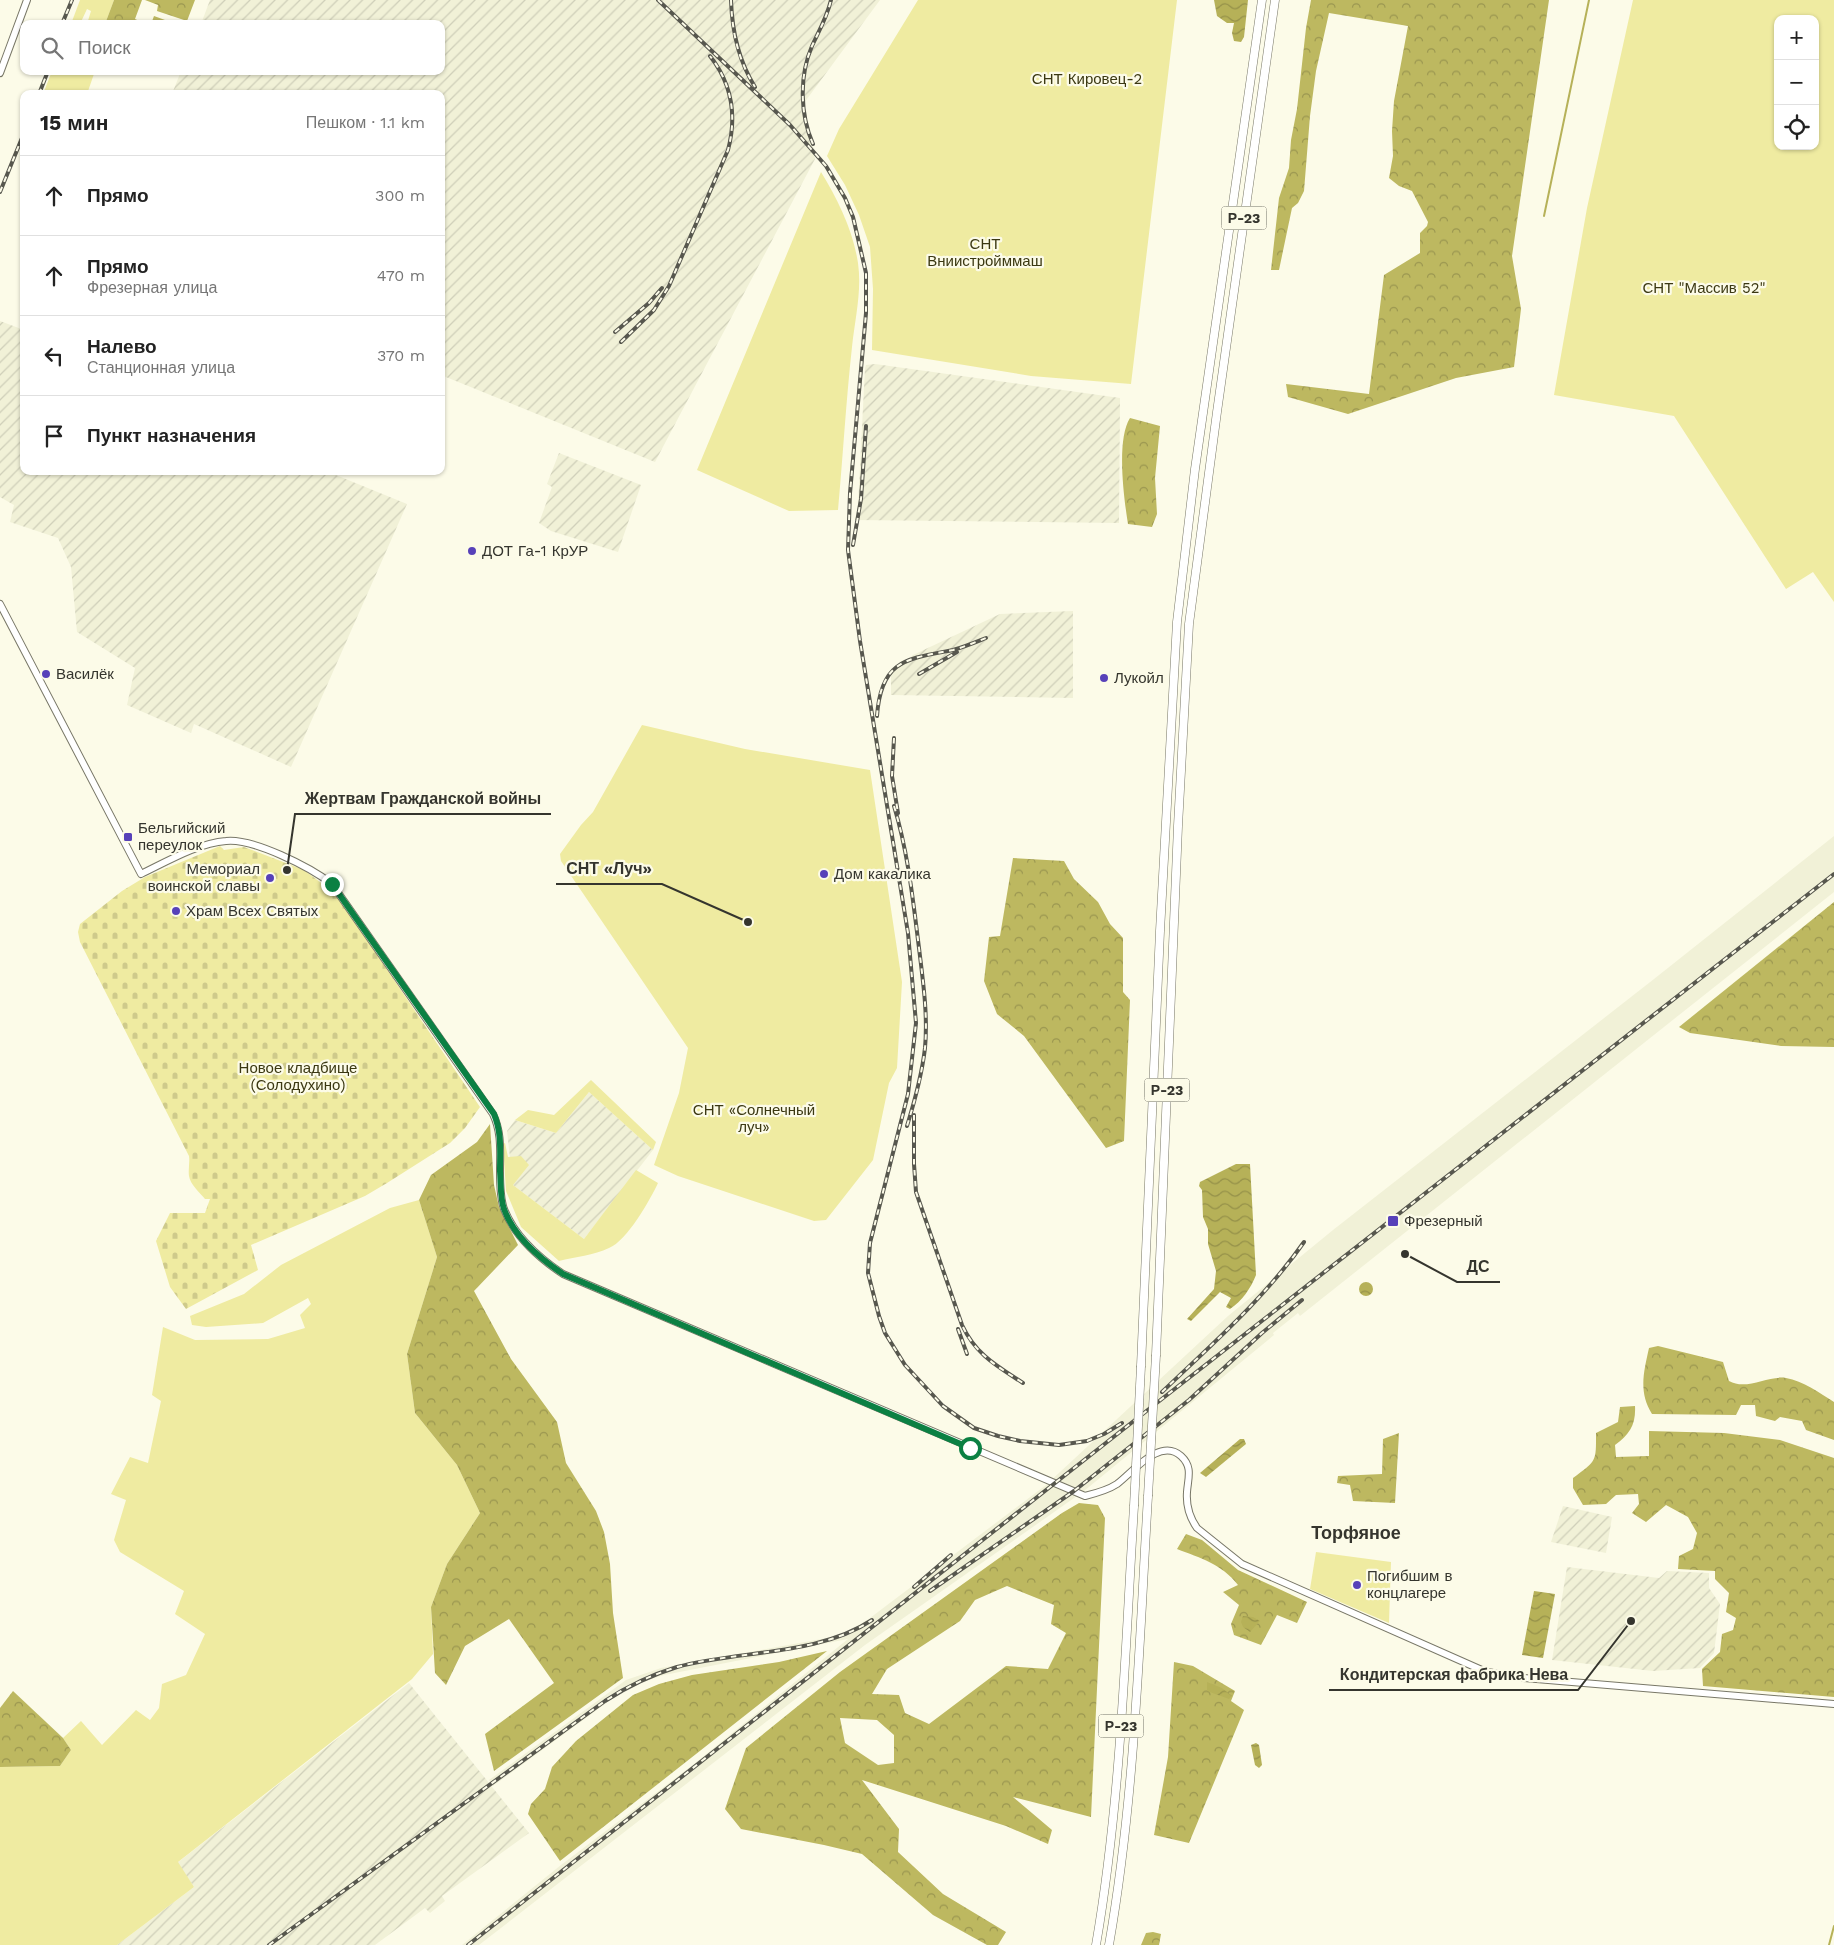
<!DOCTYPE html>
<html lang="ru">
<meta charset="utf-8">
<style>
:root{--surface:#fff;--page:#f2f2f2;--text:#222;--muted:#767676;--line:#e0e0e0}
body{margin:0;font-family:"Work Sans",sans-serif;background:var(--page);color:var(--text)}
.controls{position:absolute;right:15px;top:15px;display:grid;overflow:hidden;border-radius:10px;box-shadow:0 1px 4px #0004}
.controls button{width:45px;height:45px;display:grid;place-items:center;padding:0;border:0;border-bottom:1px solid var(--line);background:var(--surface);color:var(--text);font:25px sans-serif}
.stop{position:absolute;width:15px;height:15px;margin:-11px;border:4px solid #0b8043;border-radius:50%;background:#fff}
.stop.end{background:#0b8043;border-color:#fff;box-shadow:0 1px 5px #0008}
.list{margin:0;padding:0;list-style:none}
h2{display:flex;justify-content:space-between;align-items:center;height:65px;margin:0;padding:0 20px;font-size:21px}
h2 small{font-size:16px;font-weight:400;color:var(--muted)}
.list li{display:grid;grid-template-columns:32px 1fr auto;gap:15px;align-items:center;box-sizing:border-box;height:80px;padding:0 20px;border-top:1px solid var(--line)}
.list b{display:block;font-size:19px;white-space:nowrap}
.list p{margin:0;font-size:16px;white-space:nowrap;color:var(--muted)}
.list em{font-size:16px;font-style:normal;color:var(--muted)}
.icon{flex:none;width:28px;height:28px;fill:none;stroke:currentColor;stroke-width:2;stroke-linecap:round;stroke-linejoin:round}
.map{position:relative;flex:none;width:1834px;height:1945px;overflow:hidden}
.search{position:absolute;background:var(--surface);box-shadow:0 1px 4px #0004;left:20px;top:20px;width:425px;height:55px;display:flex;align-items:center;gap:12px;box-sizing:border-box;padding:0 18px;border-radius:10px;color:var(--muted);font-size:19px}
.panel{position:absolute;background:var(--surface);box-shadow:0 1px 4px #0004;left:20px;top:90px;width:425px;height:385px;border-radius:10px}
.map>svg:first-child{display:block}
.built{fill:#f1f1d7}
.industrial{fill:url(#industrial-furrows)}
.green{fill:#efeba1;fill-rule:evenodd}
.forest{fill:url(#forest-crowns);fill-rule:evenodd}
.cemetery{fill:url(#cemetery-stones)}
.water{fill:url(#water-waves)}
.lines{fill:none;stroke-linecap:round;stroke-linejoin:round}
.stream{stroke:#b6b158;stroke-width:2}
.secondary-casing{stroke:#787767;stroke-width:8}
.highway-casing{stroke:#787767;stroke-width:9}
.secondary{stroke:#fff;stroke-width:6}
.highway{stroke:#fff;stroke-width:8}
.rail-casing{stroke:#57574e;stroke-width:4}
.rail{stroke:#fcfbe8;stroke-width:2;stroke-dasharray:5.5;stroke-linecap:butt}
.highway-bridge-casing{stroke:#787767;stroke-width:9;stroke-linecap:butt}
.highway-bridge{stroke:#fff;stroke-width:8}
.route{stroke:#0b8043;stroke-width:6}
.poi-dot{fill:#5741b9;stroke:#fcfbe8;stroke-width:2}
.labels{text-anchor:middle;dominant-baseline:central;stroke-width:4.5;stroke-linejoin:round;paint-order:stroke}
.shield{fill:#fcfbe8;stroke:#717066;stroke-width:1}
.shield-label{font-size:14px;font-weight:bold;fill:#35352e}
.park-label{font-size:15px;fill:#3b3812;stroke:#fcfbe8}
.poi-label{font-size:15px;fill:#35352e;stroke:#fcfbe8;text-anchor:start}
.quarter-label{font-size:18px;font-weight:bold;fill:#35352e;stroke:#fcfbe8}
.leader{fill:none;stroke:#35352e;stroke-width:2}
.callout-dot{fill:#35352e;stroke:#fcfbe8;stroke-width:2}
.callout-label{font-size:16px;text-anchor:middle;font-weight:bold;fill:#35352e;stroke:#fcfbe8;stroke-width:4.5;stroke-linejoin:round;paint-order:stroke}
</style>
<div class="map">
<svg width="1834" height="1945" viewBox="0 0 1834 1945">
<defs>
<pattern id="industrial-furrows" width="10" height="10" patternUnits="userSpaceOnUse" patternTransform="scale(1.25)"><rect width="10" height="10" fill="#f1f1d7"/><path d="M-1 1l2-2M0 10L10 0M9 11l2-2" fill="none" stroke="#cfcfb9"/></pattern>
<pattern id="forest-crowns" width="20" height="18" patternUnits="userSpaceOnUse" patternTransform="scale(1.25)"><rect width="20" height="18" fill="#bdb860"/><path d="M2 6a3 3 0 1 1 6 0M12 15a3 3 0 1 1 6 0" fill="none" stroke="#9a9650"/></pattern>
<pattern id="cemetery-stones" width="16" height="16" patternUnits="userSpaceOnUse" patternTransform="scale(1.25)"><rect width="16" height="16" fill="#efeba1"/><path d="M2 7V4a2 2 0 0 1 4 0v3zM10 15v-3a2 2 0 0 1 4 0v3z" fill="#ceca8b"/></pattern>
<pattern id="water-waves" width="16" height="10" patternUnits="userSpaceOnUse" patternTransform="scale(1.25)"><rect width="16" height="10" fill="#b6b158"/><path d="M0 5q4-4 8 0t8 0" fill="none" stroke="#959149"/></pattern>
</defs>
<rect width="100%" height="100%" fill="#fcfbe8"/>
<polygon class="built" points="1834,836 1834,892 1300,1316 1298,1313 1273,1333 1274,1335 1084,1491 865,1645 479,1945 462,1945 561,1865 694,1764 848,1639 664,1675 631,1685 493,1786 489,1780 626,1680 661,1668 827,1638 849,1632 870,1618 1046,1485 1228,1316 1333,1230 1654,979"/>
<g class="industrial">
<polygon points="210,0 880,0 804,103 815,159 655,462 441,375 441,94 172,94 181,71 441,71 441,24 201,24"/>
<polygon points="0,321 24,330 24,471 326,471 407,504 291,767 194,724 191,733 127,705 135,668 77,632 71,567 58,538 10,522 14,505 0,497"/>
<polygon points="875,364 1120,398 1119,523 855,520 858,506 865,368 866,365"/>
<polygon points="559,453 641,485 618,552 551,531 539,523 552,487 547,484"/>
<polygon points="1073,611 1073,698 891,695 891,673 913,655 1000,614"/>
<polygon points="589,1092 653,1150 584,1239 513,1185 507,1131 515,1120 556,1133"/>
<polygon points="1563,1506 1612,1517 1606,1553 1551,1542"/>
<polygon points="1567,1567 1659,1578 1667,1571 1709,1573 1709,1588 1720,1604 1714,1653 1700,1668 1653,1671 1552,1660"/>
<polygon points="409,1683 529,1833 442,1896 445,1901 430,1913 425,1908 375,1945 117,1945 194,1887 177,1863"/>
</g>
<g class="green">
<polygon points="80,0 114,0 105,24 87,24 91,11 87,9 80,24 71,24"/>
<polygon points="918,0 1177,0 1131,384 1031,376 872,350 873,289 870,247 859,215 845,185 827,156 839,129"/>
<path d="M 1633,0 L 1834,0 L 1834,602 L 1813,572 L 1786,589 L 1674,416 L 1554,395 L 1587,208 ZM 1778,19 L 1815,19 L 1815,146 L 1778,146 Z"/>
<polygon points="52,71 95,71 87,94 43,94"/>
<path d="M 821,172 C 838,200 853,230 858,263 C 862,291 855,319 852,347 C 846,401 843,456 838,510 L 789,511 L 697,470 Z"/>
<polygon points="642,725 745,749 870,770 902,982 897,1068 889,1083 873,1160 826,1220 814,1221 678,1176 654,1165 679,1093 688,1048 561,861 560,854 581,825 593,812"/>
<polygon points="591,1080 656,1142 653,1150 589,1092 556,1133 515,1120 528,1110 554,1115"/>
<path d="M 505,1143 L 508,1157 L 521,1156 L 529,1165 L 513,1185 L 584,1239 L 636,1170 L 658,1183 C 650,1200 627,1241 609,1248 C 594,1255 575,1257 559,1261 L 521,1227 L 506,1191 L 503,1144 Z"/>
<polygon points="419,1200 437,1257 407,1354 415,1413 457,1465 480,1513 447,1564 431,1607 433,1654 412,1679 178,1862 194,1887 117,1945 0,1945 0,1767 60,1766 71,1750 63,1738 81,1721 102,1745 136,1710 150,1720 159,1708 162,1684 186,1675 205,1634 175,1614 184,1591 120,1552 114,1540 126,1500 111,1494 130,1457 148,1463 161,1401 152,1395 163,1327 195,1340 268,1339 305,1328 300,1315 311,1304 308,1298 263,1323 206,1327 192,1325 190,1316 244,1294 281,1265 390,1208"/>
<polygon points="1316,1552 1391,1562 1389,1623 1310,1589"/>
</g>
<g class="forest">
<polygon points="114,0 142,0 135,19 146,24 105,24"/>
<polygon points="145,0 195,0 187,21 157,11 158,5"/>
<polygon points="1311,0 1549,0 1512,256 1521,309 1514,367 1456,378 1348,414 1288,397 1286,384 1369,394 1384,275 1420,253 1420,233 1427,226 1428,222 1412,191 1399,186 1389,178 1393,156 1392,131 1394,101 1408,26 1329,13 1316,71 1310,116 1304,191 1298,203 1292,208 1279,270 1271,270 1279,198 1289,168 1291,140 1297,109 1306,28"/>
<polygon points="154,16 176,24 151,24"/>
<path d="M 1130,418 L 1160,426 L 1155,478 L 1157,514 L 1152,527 L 1128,524 C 1124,499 1116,440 1130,418 Z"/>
<polygon points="1013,858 1064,861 1074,879 1098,902 1110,924 1123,938 1123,992 1130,1000 1124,1141 1106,1148 1024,1036 997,1014 984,981 989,937 1000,936"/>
<polygon points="1834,902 1834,1047 1781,1046 1690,1033 1679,1027"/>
<polygon points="490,1124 494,1185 499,1207 518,1245 474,1291 511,1359 557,1422 566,1463 596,1511 604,1532 610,1564 613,1613 623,1678 494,1771 485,1734 554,1683 509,1619 465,1646 446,1685 435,1673 431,1607 447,1564 480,1513 457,1465 415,1413 407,1354 437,1257 419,1200 431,1175 477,1142"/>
<path d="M 1658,1346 L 1723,1362 L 1729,1381 C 1747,1391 1767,1375 1786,1378 C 1803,1381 1820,1393 1834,1402 L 1834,1440 L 1806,1430 L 1802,1421 L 1780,1417 L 1775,1421 L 1756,1416 L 1755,1405 L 1741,1405 L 1736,1415 L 1652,1414 C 1638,1392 1644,1371 1649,1348 Z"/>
<path d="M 1635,1406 C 1636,1424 1630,1434 1615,1445 L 1616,1457 L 1649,1456 L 1649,1431 L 1724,1433 L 1780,1440 L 1834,1458 L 1834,1697 L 1703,1686 L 1702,1669 L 1720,1652 L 1722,1634 L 1733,1630 L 1736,1618 L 1726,1612 L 1729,1593 L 1715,1579 L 1715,1571 L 1678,1569 L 1679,1556 L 1693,1549 L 1697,1533 L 1688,1517 L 1666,1505 L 1646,1522 L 1632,1513 L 1639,1504 L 1638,1494 L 1616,1495 L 1606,1504 L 1583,1505 L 1573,1488 L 1573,1478 C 1597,1460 1596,1462 1596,1433 L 1618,1422 L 1620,1407 Z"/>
<polygon points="1399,1433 1395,1503 1353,1501 1350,1485 1337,1483 1338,1476 1382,1474 1383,1439"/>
<path d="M 1079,1503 L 1098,1505 L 1105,1518 L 1091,1817 L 1013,1797 L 1052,1830 L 1048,1844 L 1006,1826 L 862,1780 L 899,1829 L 898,1852 L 943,1894 L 1006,1932 L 998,1945 L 987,1945 L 933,1915 L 862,1854 L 824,1845 L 741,1829 L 725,1809 L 746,1748 L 840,1672 L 1062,1513 ZM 1007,1586 L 1054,1605 L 1051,1624 L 1066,1633 L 1048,1669 L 1006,1666 L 929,1724 L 905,1713 L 899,1695 L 872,1694 L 887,1669 L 960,1621 L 975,1600 ZM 840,1718 L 877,1720 L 894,1735 L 894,1763 L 878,1765 L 845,1743 Z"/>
<path d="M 1186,1534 L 1202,1540 L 1238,1570 L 1307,1602 L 1297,1623 L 1277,1615 L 1261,1645 L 1234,1635 L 1231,1624 L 1239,1605 L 1223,1592 L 1238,1585 C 1222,1564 1200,1558 1177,1549 Z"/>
<polygon points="827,1651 560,1861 528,1814 531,1804 545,1789 552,1767 576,1741 633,1695 659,1684 692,1675 779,1662"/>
<polygon points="1174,1662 1193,1666 1235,1691 1231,1701 1244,1710 1189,1843 1154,1835 1168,1757"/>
<polygon points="13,1691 63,1738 71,1750 60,1766 0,1767 0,1708"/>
<polygon points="1153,1932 1161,1934 1159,1945 1141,1945 1146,1933"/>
</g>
<path class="cemetery" d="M 220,846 L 224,850 L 244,847 L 304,870 L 336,894 L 480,1107 L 465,1128 L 450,1143 L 387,1183 L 365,1196 L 251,1245 L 258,1270 L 186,1309 L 170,1287 L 156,1241 L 170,1213 L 205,1213 L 210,1199 L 205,1199 C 200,1193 190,1184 189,1176 C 188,1169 190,1163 189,1156 L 80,942 L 78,932 L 80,924 L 122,891 L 145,877 Z"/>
<g class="water">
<polygon points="1214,0 1248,0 1244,37 1241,42 1234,41 1232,33 1234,23 1227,23 1217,16"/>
<path d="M 1236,1164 L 1250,1164 L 1256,1275 C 1251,1288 1242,1301 1230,1309 L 1226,1307 L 1231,1298 L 1220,1292 L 1191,1321 L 1187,1319 L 1214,1289 L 1216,1271 L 1208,1244 L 1208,1229 L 1203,1217 L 1202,1190 L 1199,1186 L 1200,1182 Z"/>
<circle cx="1366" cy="1289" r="7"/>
<polygon points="1240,1439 1244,1439 1246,1444 1206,1477 1200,1473"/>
<polygon points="1534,1591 1555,1594 1543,1658 1522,1655"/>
<polygon points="1243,1616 1253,1617 1260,1621 1250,1632 1243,1627 1241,1622"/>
<polygon points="1207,1682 1222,1688 1232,1696 1229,1699 1207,1691"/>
<polygon points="1256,1743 1259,1745 1262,1765 1259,1768 1255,1765 1251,1745"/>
</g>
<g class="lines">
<g class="stream">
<polyline points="1544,216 1589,0"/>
<polyline points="1829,1945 1834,1926"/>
</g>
<defs>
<g id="secondary">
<polyline points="0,73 27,0"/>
<path d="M 0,604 L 141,874 C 166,862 198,843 226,841 C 253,838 310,867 332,884 L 493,1114 C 502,1133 500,1151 500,1171 C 500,1183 500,1198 504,1209 C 515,1237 539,1258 563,1274 L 1085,1496 C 1097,1493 1108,1490 1117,1484 C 1133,1472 1160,1437 1181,1456 C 1193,1467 1188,1478 1187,1492 C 1186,1505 1190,1518 1197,1528 L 1242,1564 L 1484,1671 L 1511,1677 L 1834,1704"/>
</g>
<g id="highway">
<polyline points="1156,1355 1178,826 1189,624 1217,412 1275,0"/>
<polyline points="1141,1366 1160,931 1177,622 1195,469 1262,0"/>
<path d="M 1096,1945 C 1121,1800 1125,1653 1134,1506"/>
<path d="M 1109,1945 C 1135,1797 1139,1646 1148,1496"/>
</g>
</defs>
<use href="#secondary" class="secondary-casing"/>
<use href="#highway" class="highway-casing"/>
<use href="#secondary" class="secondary"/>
<use href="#highway" class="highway"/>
<defs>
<g id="rail">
<polyline points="658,0 790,125 826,166 845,198 853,217 866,273 866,313 850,493 848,550 860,641 908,933 916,1023 908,1094 870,1243 868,1273 879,1316 885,1333 905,1365 943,1406 974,1428 998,1436 1020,1441 1059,1445 1087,1441 1104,1434 1122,1423"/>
<path d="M 731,0 C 732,32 738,60 755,87"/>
<polyline points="62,24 72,0"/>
<polyline points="39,94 48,71"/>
<path d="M 813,144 C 800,115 799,76 812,46 C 819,31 827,17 831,0"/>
<polyline points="0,192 24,133"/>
<polyline points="615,332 649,303 662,288"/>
<path d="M 621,342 L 654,310 L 669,286 L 728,150 C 737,116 732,84 710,56"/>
<polyline points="853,545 861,499 866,426"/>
<polyline points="919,674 957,652"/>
<path d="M 877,716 C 881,660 906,659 953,650 C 964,647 976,642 986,638"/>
<polyline points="894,738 892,776 898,813"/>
<path d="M 894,806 C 908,852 913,900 919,948 C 923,981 928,1015 925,1048 C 922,1074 915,1100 907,1126"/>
<path d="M 914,1115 L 914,1164 L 916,1192 L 962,1325 C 976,1355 997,1366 1023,1383"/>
<polyline points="958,1329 967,1354"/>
<path d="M 1162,1392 C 1211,1345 1265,1298 1304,1242"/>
<polyline points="914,1587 951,1555"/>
<polyline points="930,1591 1074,1491 1189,1400 1262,1333 1302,1300"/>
<path d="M 269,1945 L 605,1701 C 628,1686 651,1675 677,1667 C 739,1650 818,1656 872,1620"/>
<polyline points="468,1945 1149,1409 1834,874"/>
</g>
</defs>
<use href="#rail" class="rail-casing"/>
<use href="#rail" class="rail"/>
<defs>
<g id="highway-bridge">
<polyline points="1148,1496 1156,1355"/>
<polyline points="1134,1506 1141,1366"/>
</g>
</defs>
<use href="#highway-bridge" class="highway-bridge-casing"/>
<use href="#highway-bridge" class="highway-bridge"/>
</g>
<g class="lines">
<path class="route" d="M 332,884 L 494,1114 C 502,1133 500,1151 500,1171 C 501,1184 500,1198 504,1209 C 514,1237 539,1258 563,1274 L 970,1448"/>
</g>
<g class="poi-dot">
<circle cx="472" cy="551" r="5"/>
<circle cx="46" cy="674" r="5"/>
<circle cx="1104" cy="678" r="5"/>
<rect x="123" y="832" width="10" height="10" rx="2.5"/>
<circle cx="824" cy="874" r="5"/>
<circle cx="270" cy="878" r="5"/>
<circle cx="176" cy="911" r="5"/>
<rect x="1387" y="1215" width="12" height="12" rx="2.5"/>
<circle cx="1357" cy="1585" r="5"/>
</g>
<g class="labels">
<g class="shield">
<rect x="1221.5" y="206.5" width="45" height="23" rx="4"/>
<rect x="1144.5" y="1078.5" width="45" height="23" rx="4"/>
<rect x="1098.5" y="1714.5" width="45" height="23" rx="4"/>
</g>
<g class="shield-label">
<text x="1244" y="218">Р-23</text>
<text x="1167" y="1090">Р-23</text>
<text x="1121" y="1726">Р-23</text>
</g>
<g class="park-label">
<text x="1087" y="79">СНТ Кировец-2</text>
<text x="985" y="244">СНТ<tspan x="985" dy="17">Вниистройммаш</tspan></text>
<text x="1704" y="288">СНТ "Массив 52"</text>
<text x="298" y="1068">Новое кладбище<tspan x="298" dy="17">(Солодухино)</tspan></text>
<text x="754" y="1110">СНТ «Солнечный<tspan x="754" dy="17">луч»</tspan></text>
</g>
<g class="poi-label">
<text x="482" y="551">ДОТ Га-1 КрУР</text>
<text x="56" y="674">Василёк</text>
<text x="1114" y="678">Лукойл</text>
<text x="138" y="828">Бельгийский<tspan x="138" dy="17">переулок</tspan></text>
<text x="260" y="869" text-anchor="end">Мемориал<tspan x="260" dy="17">воинской славы</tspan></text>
<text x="834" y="874">Дом какалика</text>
<text x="186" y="911">Храм Всех Святых</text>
<text x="1404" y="1221">Фрезерный</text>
<text x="1367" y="1576">Погибшим в<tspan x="1367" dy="17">концлагере</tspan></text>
</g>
<g class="quarter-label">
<text x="1356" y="1532">Торфяное</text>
</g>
</g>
<path class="leader" d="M287 870L295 814H551M748 922L662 884H556M1405 1254L1457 1282H1500M1631 1621L1578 1690H1329"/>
<g class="callout-dot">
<circle cx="287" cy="870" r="5"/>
<circle cx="748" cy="922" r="5"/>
<circle cx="1405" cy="1254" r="5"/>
<circle cx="1631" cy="1621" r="5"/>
</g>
<g class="callout-label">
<text x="423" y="804">Жертвам Гражданской войны</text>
<text x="609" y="874">СНТ «Луч»</text>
<text x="1478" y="1272">ДС</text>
<text x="1454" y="1680">Кондитерская фабрика Нева</text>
</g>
</svg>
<div class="controls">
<button>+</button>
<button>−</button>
<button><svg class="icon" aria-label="locate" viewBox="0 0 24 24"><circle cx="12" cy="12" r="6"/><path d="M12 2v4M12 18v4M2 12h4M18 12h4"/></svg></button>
</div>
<div class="stop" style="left:970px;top:1448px"></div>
<div class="stop end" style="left:332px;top:884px"></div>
<div class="search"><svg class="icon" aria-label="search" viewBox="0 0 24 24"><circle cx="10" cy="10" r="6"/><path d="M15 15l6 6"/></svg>Поиск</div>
<section class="panel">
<h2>15 мин<small>Пешком · 1.1 km</small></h2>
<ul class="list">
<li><svg class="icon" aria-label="ahead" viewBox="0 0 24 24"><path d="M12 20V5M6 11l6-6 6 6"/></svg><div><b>Прямо</b></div><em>300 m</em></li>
<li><svg class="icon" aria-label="ahead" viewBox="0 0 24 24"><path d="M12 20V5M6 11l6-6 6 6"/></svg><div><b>Прямо</b><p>Фрезерная улица</p></div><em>470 m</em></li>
<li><svg class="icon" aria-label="left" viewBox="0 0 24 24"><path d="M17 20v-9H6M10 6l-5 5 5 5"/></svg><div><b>Налево</b><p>Станционная улица</p></div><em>370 m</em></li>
<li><svg class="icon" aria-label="arrive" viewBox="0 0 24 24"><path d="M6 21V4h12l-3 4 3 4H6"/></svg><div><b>Пункт назначения</b></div></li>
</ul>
</section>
</div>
